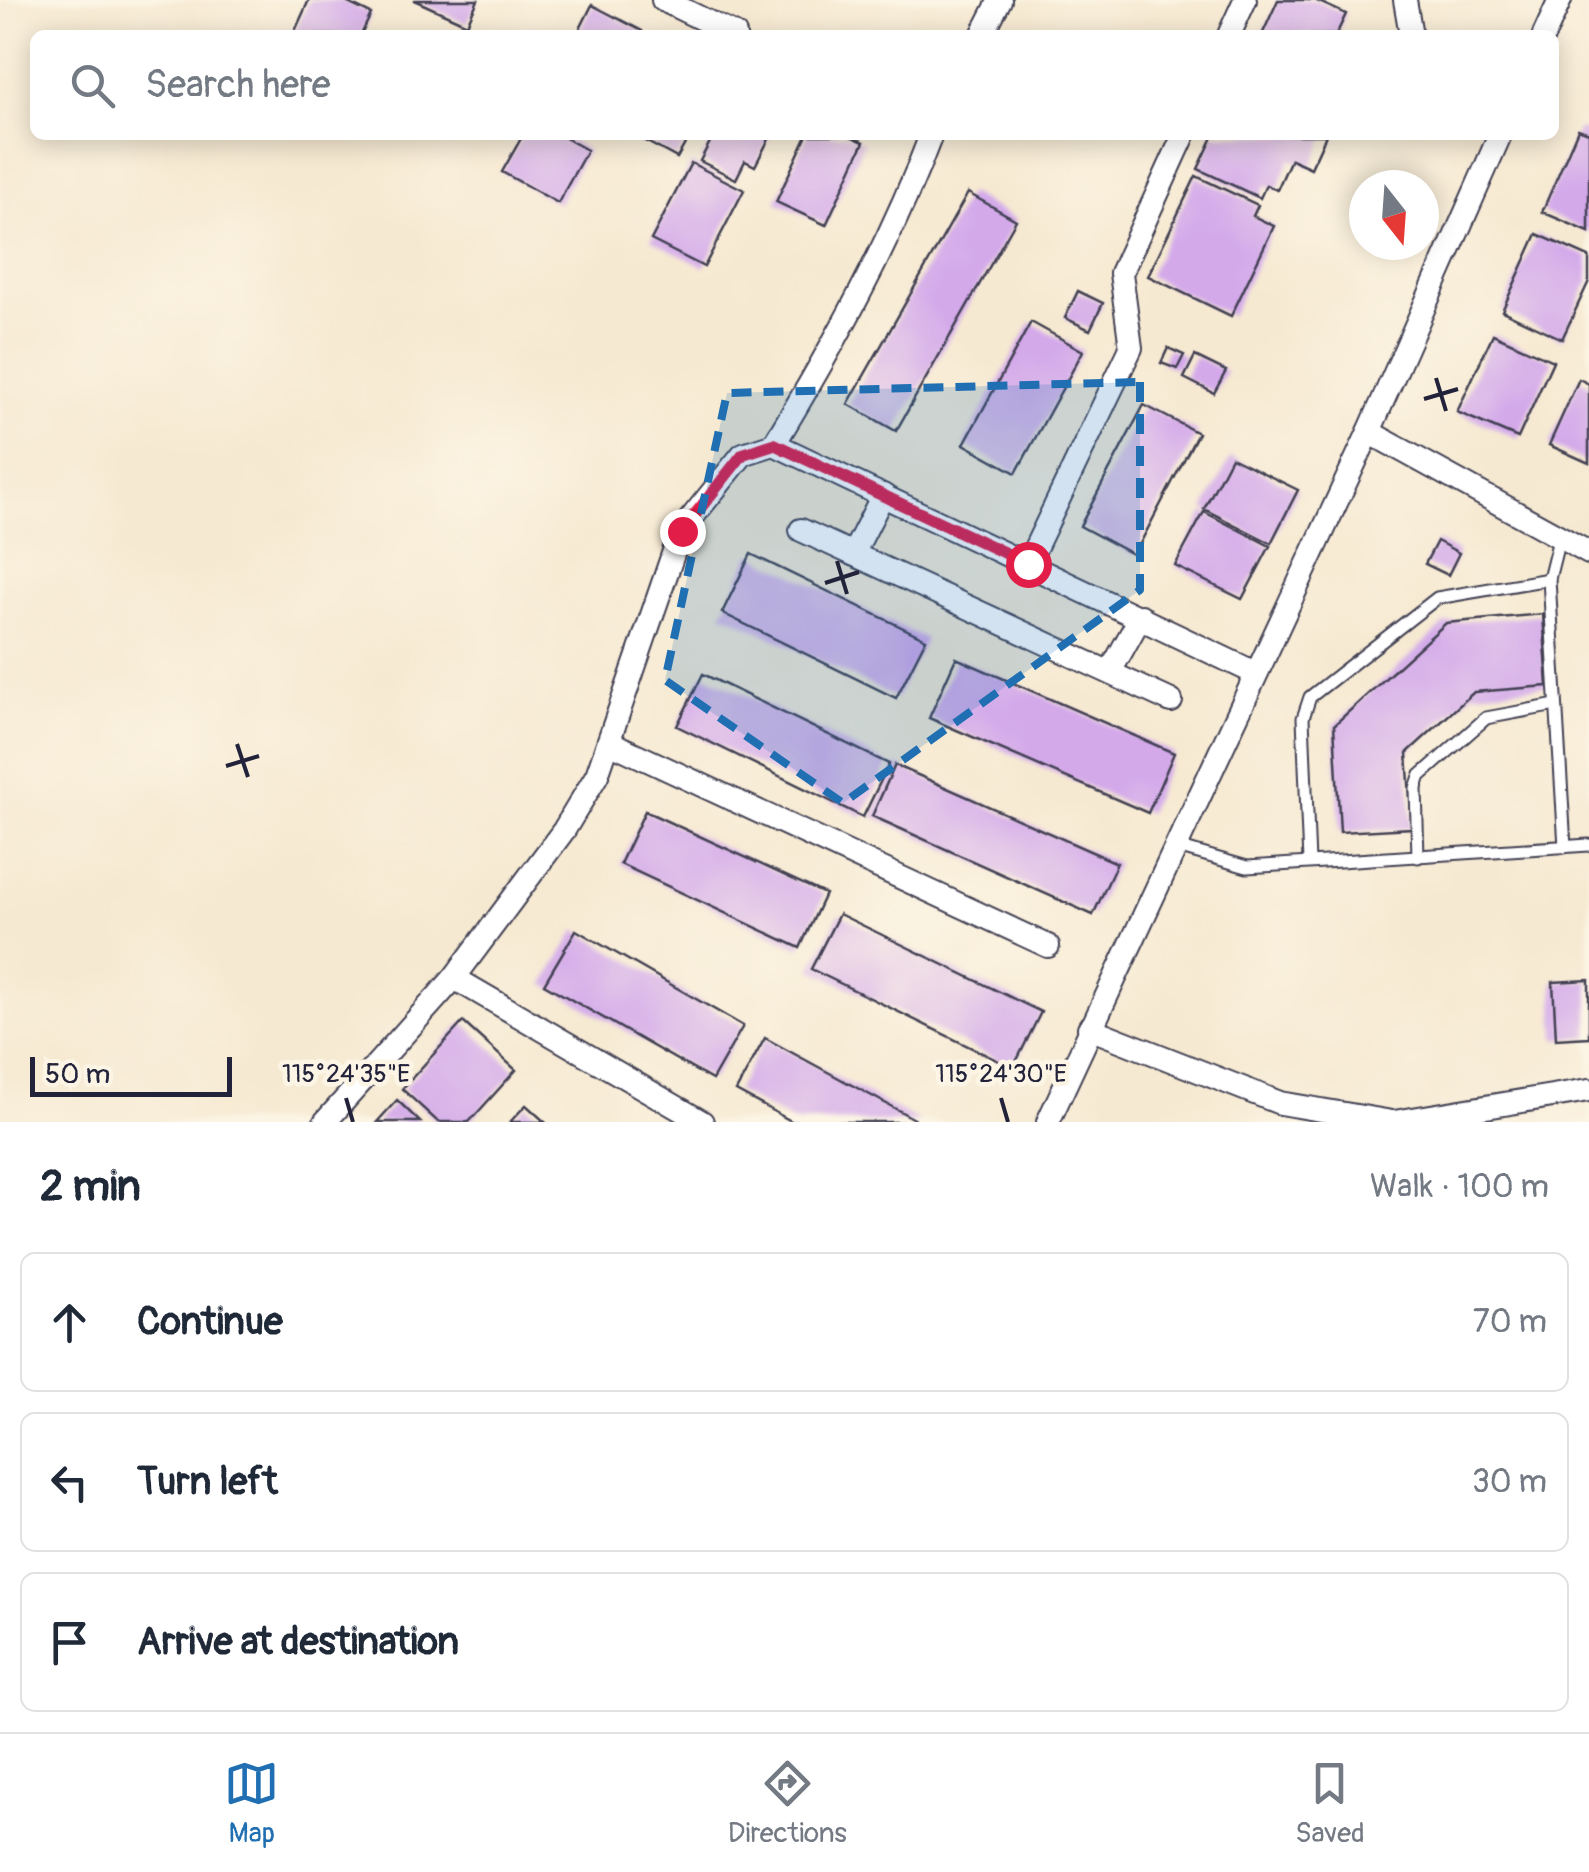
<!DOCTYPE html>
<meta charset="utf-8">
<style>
:root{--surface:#fff;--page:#f6f6f7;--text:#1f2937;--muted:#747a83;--line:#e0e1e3;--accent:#1f6fb2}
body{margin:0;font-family:Pangolin,sans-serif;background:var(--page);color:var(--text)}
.compass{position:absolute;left:1349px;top:170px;width:90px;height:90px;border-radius:50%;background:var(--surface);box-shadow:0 5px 25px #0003;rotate:163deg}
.scale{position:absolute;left:30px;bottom:25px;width:202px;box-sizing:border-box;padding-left:10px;border:5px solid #22223b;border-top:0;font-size:28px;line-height:35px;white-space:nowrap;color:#22223b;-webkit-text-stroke:8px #fcf5e5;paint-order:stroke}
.stop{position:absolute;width:30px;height:30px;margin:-22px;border:8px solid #e11d48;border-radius:50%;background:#fff}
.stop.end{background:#e11d48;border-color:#fff;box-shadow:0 2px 10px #0008}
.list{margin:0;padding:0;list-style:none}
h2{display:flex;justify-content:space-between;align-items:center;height:130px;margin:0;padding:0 40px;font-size:42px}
h2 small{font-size:32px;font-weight:400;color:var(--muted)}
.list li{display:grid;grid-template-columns:65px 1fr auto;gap:30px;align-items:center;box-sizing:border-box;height:140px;margin:0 20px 20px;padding:0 20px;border:2px solid var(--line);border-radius:15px}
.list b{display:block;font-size:38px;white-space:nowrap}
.list em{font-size:32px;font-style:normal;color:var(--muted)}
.icon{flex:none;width:55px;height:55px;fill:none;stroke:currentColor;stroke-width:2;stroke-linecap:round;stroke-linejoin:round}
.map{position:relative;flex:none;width:1589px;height:1122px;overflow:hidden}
.search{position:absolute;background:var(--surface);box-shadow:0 5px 25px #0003;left:30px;right:30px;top:30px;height:110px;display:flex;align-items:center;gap:25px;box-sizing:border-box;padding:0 35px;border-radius:15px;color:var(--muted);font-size:38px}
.sheet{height:610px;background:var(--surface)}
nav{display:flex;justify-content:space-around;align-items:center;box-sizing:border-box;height:140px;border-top:2px solid var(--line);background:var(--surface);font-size:28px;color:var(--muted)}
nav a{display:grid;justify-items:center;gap:5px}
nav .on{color:var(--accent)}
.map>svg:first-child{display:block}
.building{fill:#d3a9ea}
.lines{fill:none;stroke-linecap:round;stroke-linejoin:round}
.service-casing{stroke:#424052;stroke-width:15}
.minor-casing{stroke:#424052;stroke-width:26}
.service{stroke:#fff;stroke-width:11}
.minor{stroke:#fff;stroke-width:22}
.route{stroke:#e11d48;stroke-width:12}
.marked{fill:#1f6fb2;fill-opacity:0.2;stroke:#1f6fb2;stroke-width:8;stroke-dasharray:20 12;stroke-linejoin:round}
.ticks{fill:none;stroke:#22223b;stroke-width:4}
.ticks-label{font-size:25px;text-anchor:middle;fill:#22223b;stroke:#fcf5e5;stroke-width:9;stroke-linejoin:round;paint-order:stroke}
</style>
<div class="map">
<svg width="1589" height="1122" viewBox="0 0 1589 1122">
<rect width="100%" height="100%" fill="#fcf5e5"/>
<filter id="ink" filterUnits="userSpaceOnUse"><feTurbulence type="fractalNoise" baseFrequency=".01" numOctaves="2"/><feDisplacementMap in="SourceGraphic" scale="20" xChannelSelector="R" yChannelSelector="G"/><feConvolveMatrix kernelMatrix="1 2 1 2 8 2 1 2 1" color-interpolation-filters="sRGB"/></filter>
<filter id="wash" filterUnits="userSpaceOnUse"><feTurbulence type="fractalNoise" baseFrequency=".0048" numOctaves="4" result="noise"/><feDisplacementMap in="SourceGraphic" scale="40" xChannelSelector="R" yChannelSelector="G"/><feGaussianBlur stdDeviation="2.25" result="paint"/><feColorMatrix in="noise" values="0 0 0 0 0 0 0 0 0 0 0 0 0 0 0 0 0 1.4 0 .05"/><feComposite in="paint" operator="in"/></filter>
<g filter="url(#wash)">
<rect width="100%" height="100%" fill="#f6e9d1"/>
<g id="blocks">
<g class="building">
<polygon points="309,0 342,0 371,14 361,35 299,35 294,33"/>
<polygon points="414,0 478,0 467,24"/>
<polygon points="1278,0 1315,0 1346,14 1336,35 1262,35"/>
<polygon points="592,5 642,31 641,35 577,35"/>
<polygon points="1578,129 1589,133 1589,232 1542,212"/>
<polygon points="523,135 560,135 587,150 558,203 502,172"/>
<polygon points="634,135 690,135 677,158"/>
<polygon points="696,135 771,135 755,166 745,161 736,179 700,161 710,142"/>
<polygon points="807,135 848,135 864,142 826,225 776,202"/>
<polygon points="1214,135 1326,135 1311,168 1291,159 1277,190 1266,185 1260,198 1198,169"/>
<polygon points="691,163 744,190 704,267 651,240"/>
<polygon points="1196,176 1258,205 1253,216 1274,226 1231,316 1148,276"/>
<polygon points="968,193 1016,220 896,431 848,404"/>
<polygon points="1537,234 1589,257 1589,281 1562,339 1502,311"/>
<polygon points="1078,291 1103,303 1090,330 1065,318"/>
<polygon points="1031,322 1083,351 1016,473 964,444"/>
<polygon points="1493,334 1553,361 1518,438 1457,412"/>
<polygon points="1168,348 1184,355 1177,369 1161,363"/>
<polygon points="1195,356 1226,371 1214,393 1184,378"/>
<polygon points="1579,379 1589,384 1589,463 1549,445"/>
<polygon points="1144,405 1198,433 1134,555 1080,526"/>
<polygon points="1231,457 1298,490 1271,543 1204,509"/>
<polygon points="1204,512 1270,546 1242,599 1175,566"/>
<polygon points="1437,541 1459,553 1448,575 1425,564"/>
<polygon points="751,554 926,639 896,698 722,613"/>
<polygon points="1543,614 1548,686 1474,692 1407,753 1412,828 1340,832 1334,725 1446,623"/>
<polygon points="956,658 1174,753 1148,813 929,718"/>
<polygon points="703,674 889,764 863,817 677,726"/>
<polygon points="895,765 1117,863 1093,915 872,816"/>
<polygon points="645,811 825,894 800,948 620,864"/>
<polygon points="839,914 1041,1012 1013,1068 811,969"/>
<polygon points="576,930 743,1026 712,1080 544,984"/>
<polygon points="1589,980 1589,1037 1556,1039 1553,982"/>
<polygon points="463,1022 516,1070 469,1122 438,1122 402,1089"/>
<polygon points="765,1038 920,1122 793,1122 736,1091"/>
<polygon points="397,1100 420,1122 377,1122"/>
<polygon points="526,1105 545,1122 510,1122"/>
</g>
</g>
</g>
<g filter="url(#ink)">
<use href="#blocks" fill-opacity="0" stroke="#424052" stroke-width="2.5"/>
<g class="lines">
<defs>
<g id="service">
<polyline points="1559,539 1549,579 1565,847"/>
<polyline points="1174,846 1247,867 1589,845"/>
<polyline points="1418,857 1416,788 1420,776 1486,718 1556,705"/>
<polyline points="1309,862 1303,718 1310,697 1437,598 1549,579"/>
</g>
<g id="minor">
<polyline points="663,0 735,35"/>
<polyline points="1405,0 1411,35"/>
<polyline points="982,35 1000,0"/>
<polyline points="1229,35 1245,0"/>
<polyline points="1544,35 1560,0"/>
<polyline points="1369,432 1589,553"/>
<polyline points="774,444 1255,673"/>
<polyline points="801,530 1171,701"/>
<polyline points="853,554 883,495"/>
<polyline points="1028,563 1131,348 1121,273 1184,135"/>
<polyline points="1110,672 1141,616"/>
<polyline points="609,742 1048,946"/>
<polyline points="454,978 702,1122"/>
<polyline points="1089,1028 1280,1103 1392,1122"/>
<path d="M 325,1122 L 454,978 L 564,830 L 597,775 L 681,531 L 743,454 L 774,444 C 834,345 890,244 931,135"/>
<polyline points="1048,1122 1369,432 1500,135"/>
<polyline points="1394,1122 1589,1090"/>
</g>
</defs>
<use href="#service" class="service-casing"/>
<use href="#minor" class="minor-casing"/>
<use href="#service" class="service"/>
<use href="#minor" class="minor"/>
</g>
</g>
<g class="lines" filter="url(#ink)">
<polyline class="route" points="682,531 743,454 774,444 1028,564"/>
</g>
<path class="marked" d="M 1140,382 L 1140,590 L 843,803 L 665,680 L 727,393 Z"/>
<path class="ticks" d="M 1436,378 L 1446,411M 1424,399 L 1458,389M 837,561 L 847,594M 825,583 L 859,572M 237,744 L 248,777M 226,766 L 259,756M 346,1098 L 353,1122M 1001,1098 L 1008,1122"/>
<g class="ticks-label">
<text x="346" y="1082">115°24'35"E</text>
<text x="1001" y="1082">115°24'30"E</text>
</g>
</svg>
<svg class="compass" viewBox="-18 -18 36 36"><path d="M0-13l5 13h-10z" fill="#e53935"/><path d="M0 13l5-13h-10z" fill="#747a83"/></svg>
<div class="scale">50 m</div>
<div class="stop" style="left:1028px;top:564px"></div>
<div class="stop end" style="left:682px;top:531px"></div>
<div class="search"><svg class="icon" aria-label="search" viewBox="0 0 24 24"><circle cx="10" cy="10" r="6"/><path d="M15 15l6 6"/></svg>Search here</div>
</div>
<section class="sheet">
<h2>2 min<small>Walk · 100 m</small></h2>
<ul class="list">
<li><svg class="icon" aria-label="ahead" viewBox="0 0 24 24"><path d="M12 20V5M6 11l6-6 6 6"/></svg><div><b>Continue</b></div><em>70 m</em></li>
<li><svg class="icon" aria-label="left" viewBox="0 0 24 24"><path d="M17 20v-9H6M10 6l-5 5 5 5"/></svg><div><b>Turn left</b></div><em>30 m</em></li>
<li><svg class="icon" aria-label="arrive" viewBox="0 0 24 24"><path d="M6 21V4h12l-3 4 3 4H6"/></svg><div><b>Arrive at destination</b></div></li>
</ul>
</section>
<nav>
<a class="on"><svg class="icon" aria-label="map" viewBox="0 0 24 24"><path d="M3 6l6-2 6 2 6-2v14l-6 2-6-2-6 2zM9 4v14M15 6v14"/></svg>Map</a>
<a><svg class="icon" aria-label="directions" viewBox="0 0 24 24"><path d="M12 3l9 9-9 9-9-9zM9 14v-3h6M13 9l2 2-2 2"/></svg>Directions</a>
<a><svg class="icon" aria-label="saved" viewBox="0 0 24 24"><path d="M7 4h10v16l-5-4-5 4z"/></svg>Saved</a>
</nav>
